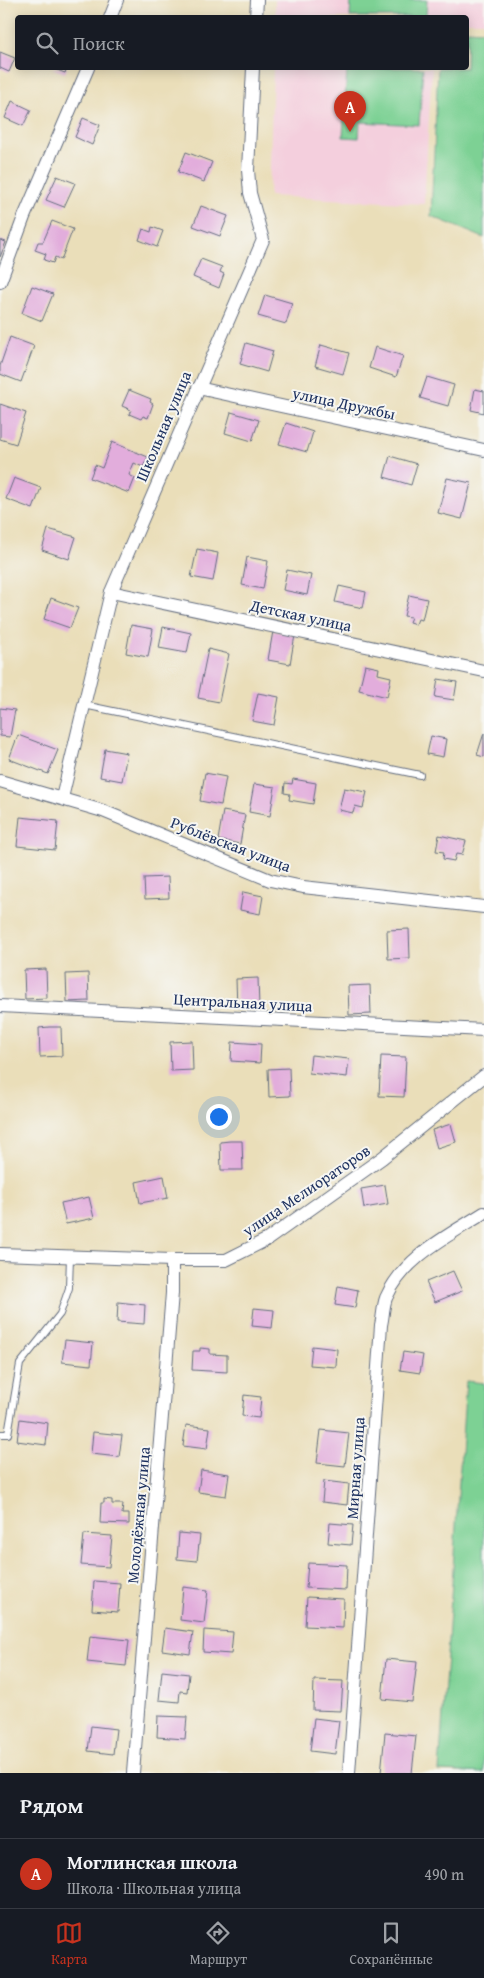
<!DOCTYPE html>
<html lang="ru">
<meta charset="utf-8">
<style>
:root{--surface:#171b24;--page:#242831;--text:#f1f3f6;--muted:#9ea1a6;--line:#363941;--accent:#c8321e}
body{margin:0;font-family:"Gentium Book Plus",serif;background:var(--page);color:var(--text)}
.you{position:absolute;left:218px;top:1116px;width:18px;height:18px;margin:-12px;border:4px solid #fff;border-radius:50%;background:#1a73e8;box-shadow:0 0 0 8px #1a73e833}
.badge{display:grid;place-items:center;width:32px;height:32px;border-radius:50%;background:var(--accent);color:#fff;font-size:16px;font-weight:700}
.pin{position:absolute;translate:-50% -41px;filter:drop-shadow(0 1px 2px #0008)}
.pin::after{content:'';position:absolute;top:26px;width:18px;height:15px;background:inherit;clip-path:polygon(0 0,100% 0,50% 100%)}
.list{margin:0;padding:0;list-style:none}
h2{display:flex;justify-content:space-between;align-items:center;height:65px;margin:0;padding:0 20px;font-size:21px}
h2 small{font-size:16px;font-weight:400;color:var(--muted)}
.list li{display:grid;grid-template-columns:32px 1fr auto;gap:15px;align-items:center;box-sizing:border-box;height:70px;padding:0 20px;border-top:1px solid var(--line)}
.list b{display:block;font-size:19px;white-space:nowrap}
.list p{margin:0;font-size:16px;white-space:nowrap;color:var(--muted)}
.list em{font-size:16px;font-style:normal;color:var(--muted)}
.icon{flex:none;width:28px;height:28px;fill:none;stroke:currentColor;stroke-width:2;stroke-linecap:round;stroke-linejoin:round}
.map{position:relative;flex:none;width:484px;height:1773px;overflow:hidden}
.search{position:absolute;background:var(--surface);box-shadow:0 2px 12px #0003;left:15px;right:15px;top:15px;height:55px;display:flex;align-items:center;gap:12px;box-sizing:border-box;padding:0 18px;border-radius:5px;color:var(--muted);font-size:19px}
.sheet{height:135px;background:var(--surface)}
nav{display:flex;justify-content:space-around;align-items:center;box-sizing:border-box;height:70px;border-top:1px solid var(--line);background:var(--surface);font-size:14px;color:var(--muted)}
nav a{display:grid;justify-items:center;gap:2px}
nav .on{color:var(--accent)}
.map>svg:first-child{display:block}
.built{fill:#f4cfdd}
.grass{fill:#7dd194;stroke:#4c8079}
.building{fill:#e2addc}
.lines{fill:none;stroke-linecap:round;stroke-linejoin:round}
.service-casing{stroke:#636c7e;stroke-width:8}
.minor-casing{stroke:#636c7e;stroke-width:14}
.service{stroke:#fff;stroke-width:6}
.minor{stroke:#fff;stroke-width:12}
.labels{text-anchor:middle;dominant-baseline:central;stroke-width:4;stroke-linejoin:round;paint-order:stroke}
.street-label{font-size:16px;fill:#1b2f5e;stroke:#f6f6f2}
</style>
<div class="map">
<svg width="484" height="1773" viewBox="0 0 484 1773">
<rect width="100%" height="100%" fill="#f6f6f2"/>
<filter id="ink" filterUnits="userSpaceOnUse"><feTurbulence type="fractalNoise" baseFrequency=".02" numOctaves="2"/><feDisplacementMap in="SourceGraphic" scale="10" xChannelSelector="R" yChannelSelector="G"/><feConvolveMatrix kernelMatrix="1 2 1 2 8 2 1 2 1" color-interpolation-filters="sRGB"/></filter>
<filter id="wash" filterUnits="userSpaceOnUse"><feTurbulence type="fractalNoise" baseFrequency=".0096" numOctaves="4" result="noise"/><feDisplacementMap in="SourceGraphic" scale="20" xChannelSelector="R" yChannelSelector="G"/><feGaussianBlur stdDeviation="1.12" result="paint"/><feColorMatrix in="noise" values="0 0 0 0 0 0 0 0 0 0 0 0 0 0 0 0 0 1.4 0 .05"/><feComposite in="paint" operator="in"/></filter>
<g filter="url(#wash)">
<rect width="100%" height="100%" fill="#eadeb9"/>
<g class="built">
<polygon points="275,0 484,0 484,22 467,22 466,18 275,18"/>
<polygon points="273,68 432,68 424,204 269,196"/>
</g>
<g class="grass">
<polygon points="351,0 427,0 426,17 350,17"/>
<polygon points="467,30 484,31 484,238 431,216 438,68 466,68"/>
<polygon points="347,68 423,68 419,125 360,122 359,138 343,137"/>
<polygon points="466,1381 484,1383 484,1773 439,1771"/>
</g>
<g id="blocks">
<g class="building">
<polygon points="0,52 15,58 9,72 0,68"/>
<polygon points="52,68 67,68 65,73"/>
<polygon points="12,101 31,110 23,126 5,118"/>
<polygon points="83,118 100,125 92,145 75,137"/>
<polygon points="186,152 212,162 204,182 178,172"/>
<polygon points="57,176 75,183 64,207 46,200"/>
<polygon points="201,206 228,216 220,236 193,226"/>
<polygon points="52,221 73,229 61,260 55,257 53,263 44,260 46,254 35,250 38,242 43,242"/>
<polygon points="152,227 163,231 157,247 139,240 143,229 151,232"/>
<polygon points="0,240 6,242 0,257"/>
<polygon points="201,259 222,267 220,272 224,274 219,288 193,277"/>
<polygon points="32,286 53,294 42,321 22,313"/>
<polygon points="265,295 292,303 286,324 258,316"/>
<polygon points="10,337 34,346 21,382 0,374 0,366"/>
<polygon points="246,343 273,351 267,372 240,364"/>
<polygon points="321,345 349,353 343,374 315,366"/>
<polygon points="375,347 403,356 396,377 369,368"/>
<polygon points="427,377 454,385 448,406 420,398"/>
<polygon points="475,389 484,391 484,413 471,410"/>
<polygon points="129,390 151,399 150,402 153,404 148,418 143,416 141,419 129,414 131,410 122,406"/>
<polygon points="0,404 26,413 16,444 0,439"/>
<polygon points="231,412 259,420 252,441 225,433"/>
<polygon points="286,423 313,432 307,452 279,444"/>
<polygon points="112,442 148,457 143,467 134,463 129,475 135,478 129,493 90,478 95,465 102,468"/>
<polygon points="390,456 417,464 411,485 384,477"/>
<polygon points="14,478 41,488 33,509 6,499"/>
<polygon points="447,478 471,483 462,519 438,513"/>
<polygon points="48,529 76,537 69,559 42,550"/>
<polygon points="197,549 218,553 213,581 191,577"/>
<polygon points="247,557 268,561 263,589 242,585"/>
<polygon points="287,570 311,575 307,595 283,590"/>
<polygon points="339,586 366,592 363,608 335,602"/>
<polygon points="409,595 427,599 422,620 418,619 416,624 409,622 411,617 404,616"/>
<polygon points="51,598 78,608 70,628 44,619"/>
<polygon points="131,625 153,629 148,657 126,653"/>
<polygon points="163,627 191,633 187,653 159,648"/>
<polygon points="273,631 295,635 290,664 268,660"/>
<polygon points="208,649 229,654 219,702 198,698"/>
<polygon points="365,665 379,668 378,674 391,677 387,697 359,690"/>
<polygon points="438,679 457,682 454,700 435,697"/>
<polygon points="258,693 279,697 274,725 252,721"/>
<polygon points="0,708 15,710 10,737 0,736"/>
<polygon points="484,733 484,757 477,755"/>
<polygon points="18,735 58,750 48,774 9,759"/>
<polygon points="431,736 446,739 443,757 427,754"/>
<polygon points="105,749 127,753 122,781 100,777"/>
<polygon points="205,773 226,777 221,805 200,801"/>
<polygon points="293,779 316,783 313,804 289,800 290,794 284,793 285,783 292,784"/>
<polygon points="254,784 275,787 270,816 249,812"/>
<polygon points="344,788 367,792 363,808 355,806 353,813 339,810"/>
<polygon points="223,811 245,815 240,844 218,840"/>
<polygon points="20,817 58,821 55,850 17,846"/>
<polygon points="439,835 466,841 462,855 456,854 454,861 443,859 444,852 436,851"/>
<polygon points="168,877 169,898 145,899 144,878"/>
<polygon points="243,892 263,896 260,914 240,910"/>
<polygon points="409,929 410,958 388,959 387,930"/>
<polygon points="46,969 47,998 25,999 24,970"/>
<polygon points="88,973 89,1001 67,1002 66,974"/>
<polygon points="258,978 259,1007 237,1008 236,979"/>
<polygon points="370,985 371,1014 349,1015 348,986"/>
<polygon points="49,1027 61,1027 62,1056 40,1057 39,1028"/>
<polygon points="192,1041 193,1070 171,1071 170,1042"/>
<polygon points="232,1042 261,1044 260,1063 231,1061"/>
<polygon points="311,1055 349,1059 347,1077 309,1073"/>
<polygon points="381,1056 406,1057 404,1097 379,1096"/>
<polygon points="289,1068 290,1096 269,1097 268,1069"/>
<polygon points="451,1124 456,1142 437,1148 432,1130"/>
<polygon points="230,1141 242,1141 243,1170 221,1170 220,1142"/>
<polygon points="164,1176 168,1198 140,1203 136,1182"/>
<polygon points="385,1185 388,1204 364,1208 361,1189"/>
<polygon points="89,1197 94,1218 66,1224 61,1203"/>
<polygon points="453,1271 462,1291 435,1302 426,1282"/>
<polygon points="338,1286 358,1290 355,1308 335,1305"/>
<polygon points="118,1302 145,1305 144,1324 117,1322"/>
<polygon points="254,1308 274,1310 272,1328 252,1326"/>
<polygon points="65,1340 93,1343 91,1365 62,1362"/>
<polygon points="312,1346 337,1349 336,1367 310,1365"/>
<polygon points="200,1348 210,1349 210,1354 227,1355 227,1372 192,1370 193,1351 200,1351"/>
<polygon points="403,1352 423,1355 420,1373 400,1370"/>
<polygon points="244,1395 261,1397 259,1418 242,1416"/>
<polygon points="20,1419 48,1423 46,1445 17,1441"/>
<polygon points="186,1425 210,1428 207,1449 183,1446"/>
<polygon points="321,1430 349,1433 345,1466 317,1463"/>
<polygon points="93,1432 122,1435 119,1457 91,1454"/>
<polygon points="201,1470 229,1474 226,1496 198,1492"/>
<polygon points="324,1481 349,1484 347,1505 322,1502"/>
<polygon points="104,1499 112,1500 112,1504 123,1504 122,1514 129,1514 129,1524 100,1523 101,1503 104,1503"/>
<polygon points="330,1523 353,1525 351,1545 328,1543"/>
<polygon points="179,1533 200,1535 197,1561 177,1559"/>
<polygon points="84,1534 112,1536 109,1567 81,1565"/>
<polygon points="308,1563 347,1565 346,1590 306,1588"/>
<polygon points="94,1581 120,1583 118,1612 92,1610"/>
<polygon points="183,1587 208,1590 204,1623 180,1620"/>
<polygon points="307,1597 344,1599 343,1628 305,1626"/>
<polygon points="165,1628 193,1632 190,1654 162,1650"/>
<polygon points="204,1630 233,1632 231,1654 203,1652"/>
<polygon points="90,1636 129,1640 126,1666 87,1662"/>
<polygon points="386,1659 417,1662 412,1702 382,1699"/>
<polygon points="162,1671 189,1674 187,1692 180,1691 179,1702 159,1700"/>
<polygon points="314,1680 343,1681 341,1711 313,1710"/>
<polygon points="158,1716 187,1717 185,1739 157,1737"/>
<polygon points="314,1718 339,1721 335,1754 310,1751"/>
<polygon points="91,1726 116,1729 113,1754 88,1751"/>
<polygon points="385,1733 416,1736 412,1773 381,1773"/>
</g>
</g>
</g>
<g filter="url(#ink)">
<use href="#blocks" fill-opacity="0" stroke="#636c7e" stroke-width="1"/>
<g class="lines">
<defs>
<g id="service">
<polyline points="84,705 420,775"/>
<polyline points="0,1434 8,1434 20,1364 60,1314 69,1288 70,1256"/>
</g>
<g id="minor">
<polyline points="110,18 117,0"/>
<polyline points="256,18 257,0"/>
<polyline points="0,282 24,217 88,68"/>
<polyline points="198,388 484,450"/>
<polyline points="111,592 484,671"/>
<polyline points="0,781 103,811 270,880 303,887 484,907"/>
<polyline points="62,798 111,592 263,240 250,193 248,170 253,68"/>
<polyline points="0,1006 484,1030"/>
<polyline points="0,1254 172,1260 226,1260 268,1239 382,1158 484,1076"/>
<polyline points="133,1773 172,1293 172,1260"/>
<path d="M 349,1773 L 381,1325 C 383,1317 383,1306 386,1298 C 404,1257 448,1236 484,1213"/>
</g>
</defs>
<use href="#service" class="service-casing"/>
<use href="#minor" class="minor-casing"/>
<use href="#service" class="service"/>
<use href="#minor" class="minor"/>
</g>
</g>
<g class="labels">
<g class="street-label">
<text transform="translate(344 403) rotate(12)">улица Дружбы</text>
<text transform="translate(163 426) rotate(-67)">Школьная улица</text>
<text transform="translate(301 615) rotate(12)">Детская улица</text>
<text transform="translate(231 844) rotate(21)">Рублёвская улица</text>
<text transform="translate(243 1002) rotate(3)">Центральная улица</text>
<text transform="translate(306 1190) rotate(-34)">улица Мелиораторов</text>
<text transform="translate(355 1468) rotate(-86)">Мирная улица</text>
<text transform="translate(138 1515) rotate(-85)">Молодёжная улица</text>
</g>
</g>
</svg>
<div class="you"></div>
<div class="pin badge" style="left:350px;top:132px">A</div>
<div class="search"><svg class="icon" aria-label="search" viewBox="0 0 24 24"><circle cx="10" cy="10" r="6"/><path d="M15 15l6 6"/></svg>Поиск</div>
</div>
<section class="sheet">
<h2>Рядом<small></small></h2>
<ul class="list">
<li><span class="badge">A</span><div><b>Моглинская школа</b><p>Школа · Школьная улица</p></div><em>490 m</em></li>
</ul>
</section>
<nav>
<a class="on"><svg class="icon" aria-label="map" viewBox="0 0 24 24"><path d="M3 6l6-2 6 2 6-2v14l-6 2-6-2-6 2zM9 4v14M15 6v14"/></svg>Карта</a>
<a><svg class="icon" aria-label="directions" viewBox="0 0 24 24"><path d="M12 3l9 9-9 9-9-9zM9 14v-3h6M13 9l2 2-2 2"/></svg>Маршрут</a>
<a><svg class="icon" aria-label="saved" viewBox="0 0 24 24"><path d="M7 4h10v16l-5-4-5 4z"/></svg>Сохранённые</a>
</nav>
